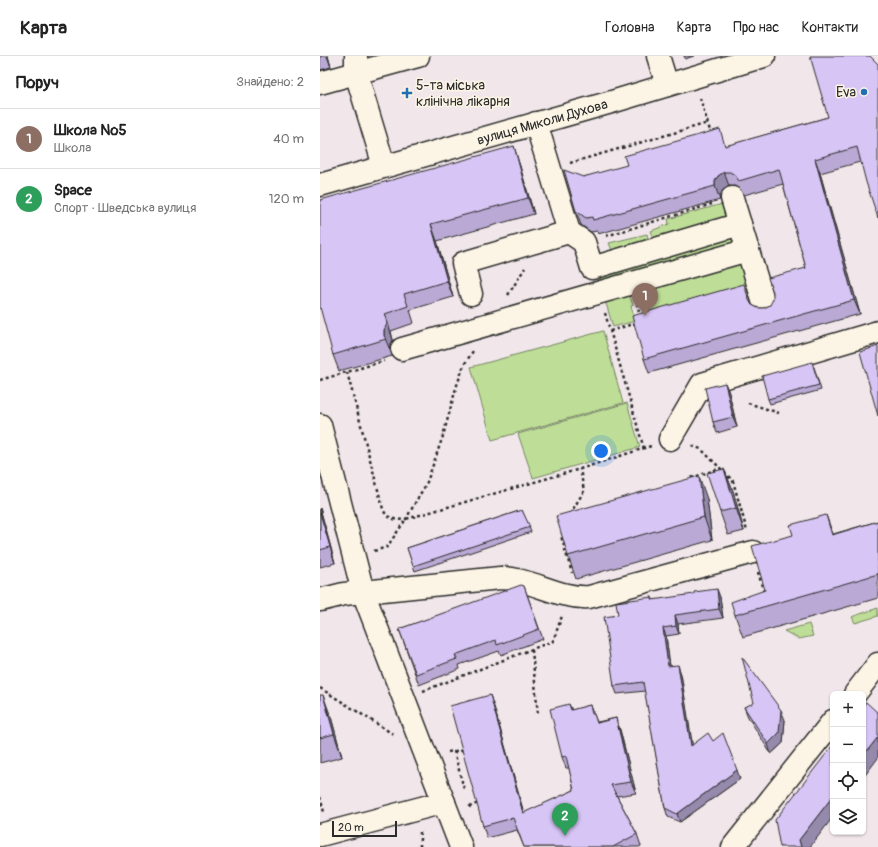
<!DOCTYPE html>
<html lang="uk">
<meta charset="utf-8">
<style>
:root{--surface:#fff;--page:#f6f6f6;--text:#222;--muted:#767676;--line:#e0e0e0;--accent:#1f6fb2}
body{margin:0;font-family:Pangolin,sans-serif;background:var(--page);color:var(--text)}
.controls{position:absolute;right:12px;bottom:12px;display:grid;overflow:hidden;border-radius:6px;box-shadow:0 1px 3px #0004}
.controls button{width:36px;height:36px;display:grid;place-items:center;padding:0;border:0;border-bottom:1px solid var(--line);background:var(--surface);color:var(--text);font:20px sans-serif}
.scale{position:absolute;left:12px;bottom:10px;width:65px;box-sizing:border-box;padding-left:4px;border:2px solid #2b2b2b;border-top:0;font-size:11px;line-height:14px;white-space:nowrap;color:#2b2b2b;-webkit-text-stroke:3px #fcf5e5;paint-order:stroke}
.you{position:absolute;left:281px;top:395px;width:14px;height:14px;margin:-10px;border:3px solid #fff;border-radius:50%;background:#1a73e8;box-shadow:0 0 0 6px #1a73e833}
.badge{display:grid;place-items:center;width:26px;height:26px;border-radius:50%;background:var(--accent);color:#fff;font-size:13px;font-weight:700}
.pin{position:absolute;translate:-50% -33px;filter:drop-shadow(0 1px 2px #0008)}
.pin::after{content:'';position:absolute;top:21px;width:14px;height:12px;background:inherit;clip-path:polygon(0 0,100% 0,50% 100%)}
.list{margin:0;padding:0;list-style:none}
h2{display:flex;justify-content:space-between;align-items:center;height:52px;margin:0;padding:0 16px;font-size:17px}
h2 small{font-size:13px;font-weight:400;color:var(--muted)}
.list li{display:grid;grid-template-columns:26px 1fr auto;gap:12px;align-items:center;box-sizing:border-box;height:60px;padding:0 16px;border-top:1px solid var(--line)}
.list b{display:block;font-size:15px;white-space:nowrap}
.list p{margin:0;font-size:13px;white-space:nowrap;color:var(--muted)}
.list em{font-size:13px;font-style:normal;color:var(--muted)}
.icon{flex:none;width:22px;height:22px;fill:none;stroke:currentColor;stroke-width:2;stroke-linecap:round;stroke-linejoin:round}
.map{position:relative;flex:none;width:558px;height:791px;overflow:hidden}
header{display:flex;align-items:center;gap:24px;box-sizing:border-box;height:56px;padding:0 20px;background:var(--surface);border-bottom:1px solid var(--line)}
header strong{font-size:19px}
nav{display:flex;gap:22px;margin-inline-start:auto;font-size:14px}
main{display:flex}
aside{flex:1;background:var(--surface)}
.map>svg:first-child{display:block}
.green{fill:#bede97;stroke:#748461}
.lines{fill:none;stroke-linecap:round;stroke-linejoin:round}
.minor-casing{stroke:#2b2b2b;stroke-width:25}
.path{stroke:#2b2b2b;stroke-width:2.5;stroke-dasharray:3 3;stroke-linecap:butt}
.minor{stroke:#fcf5e5;stroke-width:22}
.wall{fill:#b9a9d4;stroke:#2b2b2b}
.shaded-wall{fill:#968aac;stroke:#2b2b2b}
.building{fill:#d7c5f6;stroke:#2b2b2b}
.poi-dot{fill:#1f6fb2;stroke:#fcf5e5;stroke-width:1.5}
.labels{text-anchor:middle;dominant-baseline:central;stroke-width:3;stroke-linejoin:round;paint-order:stroke}
.poi-label{font-size:14px;fill:#2b2b2b;stroke:#fcf5e5;text-anchor:start}
.street-label{font-size:14px;fill:#2b2b2b;stroke:#fcf5e5}
</style>
<header>
<strong>Карта</strong>
<nav><a>Головна</a><a>Карта</a><a>Про нас</a><a>Контакти</a></nav>
</header>
<main>
<aside>
<h2>Поруч<small>Знайдено: 2</small></h2>
<ul class="list">
<li><span class="badge" style="background:#8d6e63">1</span><div><b>Школа №5</b><p>Школа</p></div><em>40 m</em></li>
<li><span class="badge" style="background:#2e9e5b">2</span><div><b>Space</b><p>Спорт · Шведська вулиця</p></div><em>120 m</em></li>
</ul>
</aside>
<div class="map">
<svg width="558" height="791" viewBox="0 0 558 791">
<rect width="100%" height="100%" fill="#f1e7ea"/>
<filter id="ink" filterUnits="userSpaceOnUse"><feTurbulence type="fractalNoise" baseFrequency=".025" numOctaves="2"/><feDisplacementMap in="SourceGraphic" scale="8" xChannelSelector="R" yChannelSelector="G"/><feConvolveMatrix kernelMatrix="1 2 1 2 8 2 1 2 1" color-interpolation-filters="sRGB"/></filter>
<g filter="url(#ink)">
<g class="green">
<polygon points="406,147 412,167 336,187 331,175 349,168 348,163"/>
<polygon points="416,177 419,189 279,227 276,215"/>
<polygon points="327,178 330,190 294,199 289,187"/>
<polygon points="424,206 433,235 353,257 325,262 317,234"/>
<polygon points="309,237 313,249 311,250 315,265 293,271 285,244"/>
<polygon points="283,275 303,347 172,384 151,311"/>
<polygon points="307,347 320,391 213,422 198,378"/>
<polygon points="558,552 558,560 535,567 532,561 534,560"/>
<polygon points="489,568 493,580 479,583 464,575"/>
</g>
<g class="lines">
<defs>
<g id="minor">
<polyline points="36,0 36,17 64,110"/>
<polyline points="338,0 347,29"/>
<polyline points="0,27 98,0"/>
<polyline points="216,67 249,176 264,186 272,212 420,168"/>
<path id="s1" d="M 0,129 L 295,45 L 444,0"/>
<polyline points="412,142 446,254"/>
<polyline points="151,238 143,207 249,176"/>
<polyline points="82,293 428,194"/>
<polyline points="0,369 43,536 141,791"/>
<polyline points="350,383 382,328 558,276"/>
<path d="M 0,544 L 24,538 L 180,522 C 211,522 238,543 269,541 L 433,496"/>
<polyline points="535,638 558,608"/>
<polyline points="0,779 124,746"/>
<polyline points="413,791 513,665"/>
</g>
</defs>
<use href="#minor" class="minor-casing"/>
<g class="path">
<polyline points="380,42 391,78"/>
<polyline points="250,107 388,67"/>
<polyline points="286,180 392,148"/>
<polyline points="188,239 205,212"/>
<polyline points="317,247 320,260"/>
<polyline points="285,257 324,393"/>
<polyline points="290,275 316,267"/>
<path d="M 27,316 L 63,453 C 67,463 76,465 86,463 L 107,426 L 123,380 L 136,332 L 144,309 L 153,295"/>
<polyline points="0,324 64,305"/>
<polyline points="428,347 459,357"/>
<polyline points="372,390 381,393 413,425 427,475"/>
<polyline points="371,422 401,412"/>
<polyline points="250,458 264,435 260,413"/>
<polyline points="243,476 241,480 252,517"/>
<polyline points="54,495 67,491 86,463 260,413 331,390"/>
<polyline points="438,516 444,537"/>
<polyline points="212,594 218,659"/>
<polyline points="0,632 73,678"/>
<polyline points="103,635 233,585 242,560"/>
<polyline points="134,695 144,733"/>
<polyline points="128,696 143,694"/>
<polyline points="0,741 4,756"/>
<polyline points="149,751 158,747"/>
<polyline points="100,791 100,776"/>
</g>
<use href="#minor" class="minor"/>
</g>
<g class="wall">
<polygon points="0,0 8,0 11,11 0,14"/>
<polygon points="364,0 374,0 365,3"/>
<polygon points="550,0 540,106 500,117 540,258 329,317 324,303 431,246 432,249 438,252 444,252 450,249 486,212 463,128 424,139 420,133 415,130 409,130 403,134 400,139 400,144 278,178 277,175 271,176 261,169 256,155 263,121 406,90 508,61"/>
<polygon points="199,107 214,158 117,185 133,241 90,254 94,267 71,275 73,284 70,290 70,294 72,300 19,315 13,299 0,144"/>
<polygon points="494,311 501,334 450,348 448,343"/>
<polygon points="405,327 409,337 417,371 397,377 393,366"/>
<polygon points="404,413 413,435 424,475 408,479 400,456"/>
<polygon points="387,443 392,484 256,523 248,500"/>
<polygon points="0,452 15,507 0,511"/>
<polygon points="202,454 211,476 95,515 87,492"/>
<polygon points="558,465 558,542 423,581 415,559 445,534 513,478"/>
<polygon points="204,530 223,583 181,599 179,595 139,609 140,613 99,629 79,573"/>
<polygon points="332,541 333,544 400,541 403,562 358,568 359,578 346,580 350,610 361,618 372,689 420,723 360,766 348,761 345,752 325,635 297,638 294,630 298,559"/>
<polygon points="0,639 11,661 22,701 0,707"/>
<polygon points="249,648 252,654 270,649 277,666 296,662 300,674 316,737 297,740 317,778 321,790 319,791 204,791 197,774 167,782 163,770 174,651 204,757 254,734 249,712 246,712 242,701"/>
<polygon points="424,651 465,664 463,687 451,698 428,661"/>
</g>
<g class="shaded-wall">
<polygon points="7,0 8,0 11,11"/>
<polygon points="194,90 214,158 208,142"/>
<polygon points="495,103 500,117 540,258 534,244"/>
<polygon points="404,116 409,130 403,134 400,139 400,144 395,130 395,125 398,120"/>
<polygon points="111,168 117,185 133,241 127,225"/>
<polygon points="65,258 73,284 70,290 70,294 64,280"/>
<polygon points="405,327 409,337 417,371 413,361"/>
<polygon points="404,413 413,435 424,475 416,452"/>
<polygon points="379,420 387,443 392,484 384,461"/>
<polygon points="0,452 15,507 10,491 0,457"/>
<polygon points="506,459 514,481 512,479"/>
<polygon points="397,533 400,541 403,562 399,553"/>
<polygon points="355,559 358,568 359,578 356,570"/>
<polygon points="343,572 346,580 351,619 348,610"/>
<polygon points="358,609 361,618 374,698 371,690"/>
<polygon points="3,639 11,661 22,701 14,678"/>
<polygon points="170,639 174,651 207,769 203,757"/>
<polygon points="461,654 465,664 463,687 451,698 448,688"/>
<polygon points="296,662 300,674 316,737 311,726"/>
<polygon points="558,681 558,702 543,722 543,700"/>
<polygon points="417,714 420,723 360,766 357,758"/>
<polygon points="513,740 513,761 490,791 481,791 479,784"/>
</g>
<g class="building">
<polygon points="490,0 550,0 558,8 558,162 546,126 537,91 495,103 534,244 324,303 312,260 424,228 429,244 432,249 438,252 444,252 450,249 453,243 453,236 448,222 486,212 459,113 419,125 415,119 410,116 404,116 398,120 395,125 395,130 273,164 272,161 266,162 256,155 244,114 263,121 307,109 304,100 400,73 405,90 508,61"/>
<polygon points="194,90 208,142 111,168 127,225 84,238 88,250 65,258 67,268 64,274 64,280 66,283 13,299 0,251 0,144"/>
<polygon points="558,290 558,360 540,296"/>
<polygon points="492,306 499,329 448,343 442,320"/>
<polygon points="405,327 413,361 393,366 385,332"/>
<polygon points="404,413 416,452 400,456 387,417"/>
<polygon points="379,420 384,461 248,500 236,460"/>
<polygon points="202,454 210,471 93,510 87,492"/>
<polygon points="0,457 10,491 0,494"/>
<polygon points="506,459 512,479 558,465 558,518 415,559 411,546 445,534 432,490 473,479 470,469"/>
<polygon points="201,529 204,530 219,573 177,589 176,584 135,599 137,603 96,618 79,573"/>
<polygon points="397,533 399,553 355,559 356,570 343,572 348,610 358,609 371,690 388,677 393,685 403,677 417,714 357,758 345,752 323,626 294,630 284,561 298,559 296,546 332,541 332,544 374,538 374,536"/>
<polygon points="422,601 461,654 459,677 448,688 424,651 434,647"/>
<polygon points="0,639 3,639 14,678 0,682"/>
<polygon points="170,639 203,757 254,734 246,700 242,701 230,653 249,648 251,654 270,649 272,658 274,658 277,667 296,662 311,726 291,729 317,778 293,791 204,791 193,762 163,770 130,650"/>
<polygon points="546,646 558,657 558,681 543,700 543,650"/>
<polygon points="513,689 513,740 479,784 481,791 460,791 455,764"/>
</g>
</g>
<g class="poi-dot">
<circle cx="544" cy="36" r="4"/>
<path d="M85 31h4v4h4v4h-4v4h-4v-4h-4v-4h4z"/>
</g>
<g class="labels">
<g class="poi-label">
<text x="96" y="29">5-та міська<tspan x="96" dy="16">клінічна лікарня</tspan></text>
<text x="536" y="36" text-anchor="end">Eva</text>
</g>
<g class="street-label">
<text stroke="none"><textPath href="#s1" startOffset="231">вулиця Миколи Духова</textPath></text>
</g>
</g>
</svg>
<div class="controls">
<button>+</button>
<button>−</button>
<button><svg class="icon" aria-label="locate" viewBox="0 0 24 24"><circle cx="12" cy="12" r="6"/><path d="M12 2v4M12 18v4M2 12h4M18 12h4"/></svg></button>
<button><svg class="icon" aria-label="layers" viewBox="0 0 24 24"><path d="M12 4l9 5-9 5-9-5zM3 14l9 5 9-5"/></svg></button>
</div>
<div class="scale">20 m</div>
<div class="you"></div>
<div class="pin badge" style="left:325px;top:260px;background:#8d6e63">1</div>
<div class="pin badge" style="left:245px;top:780px;background:#2e9e5b">2</div>
</div>
</main>
